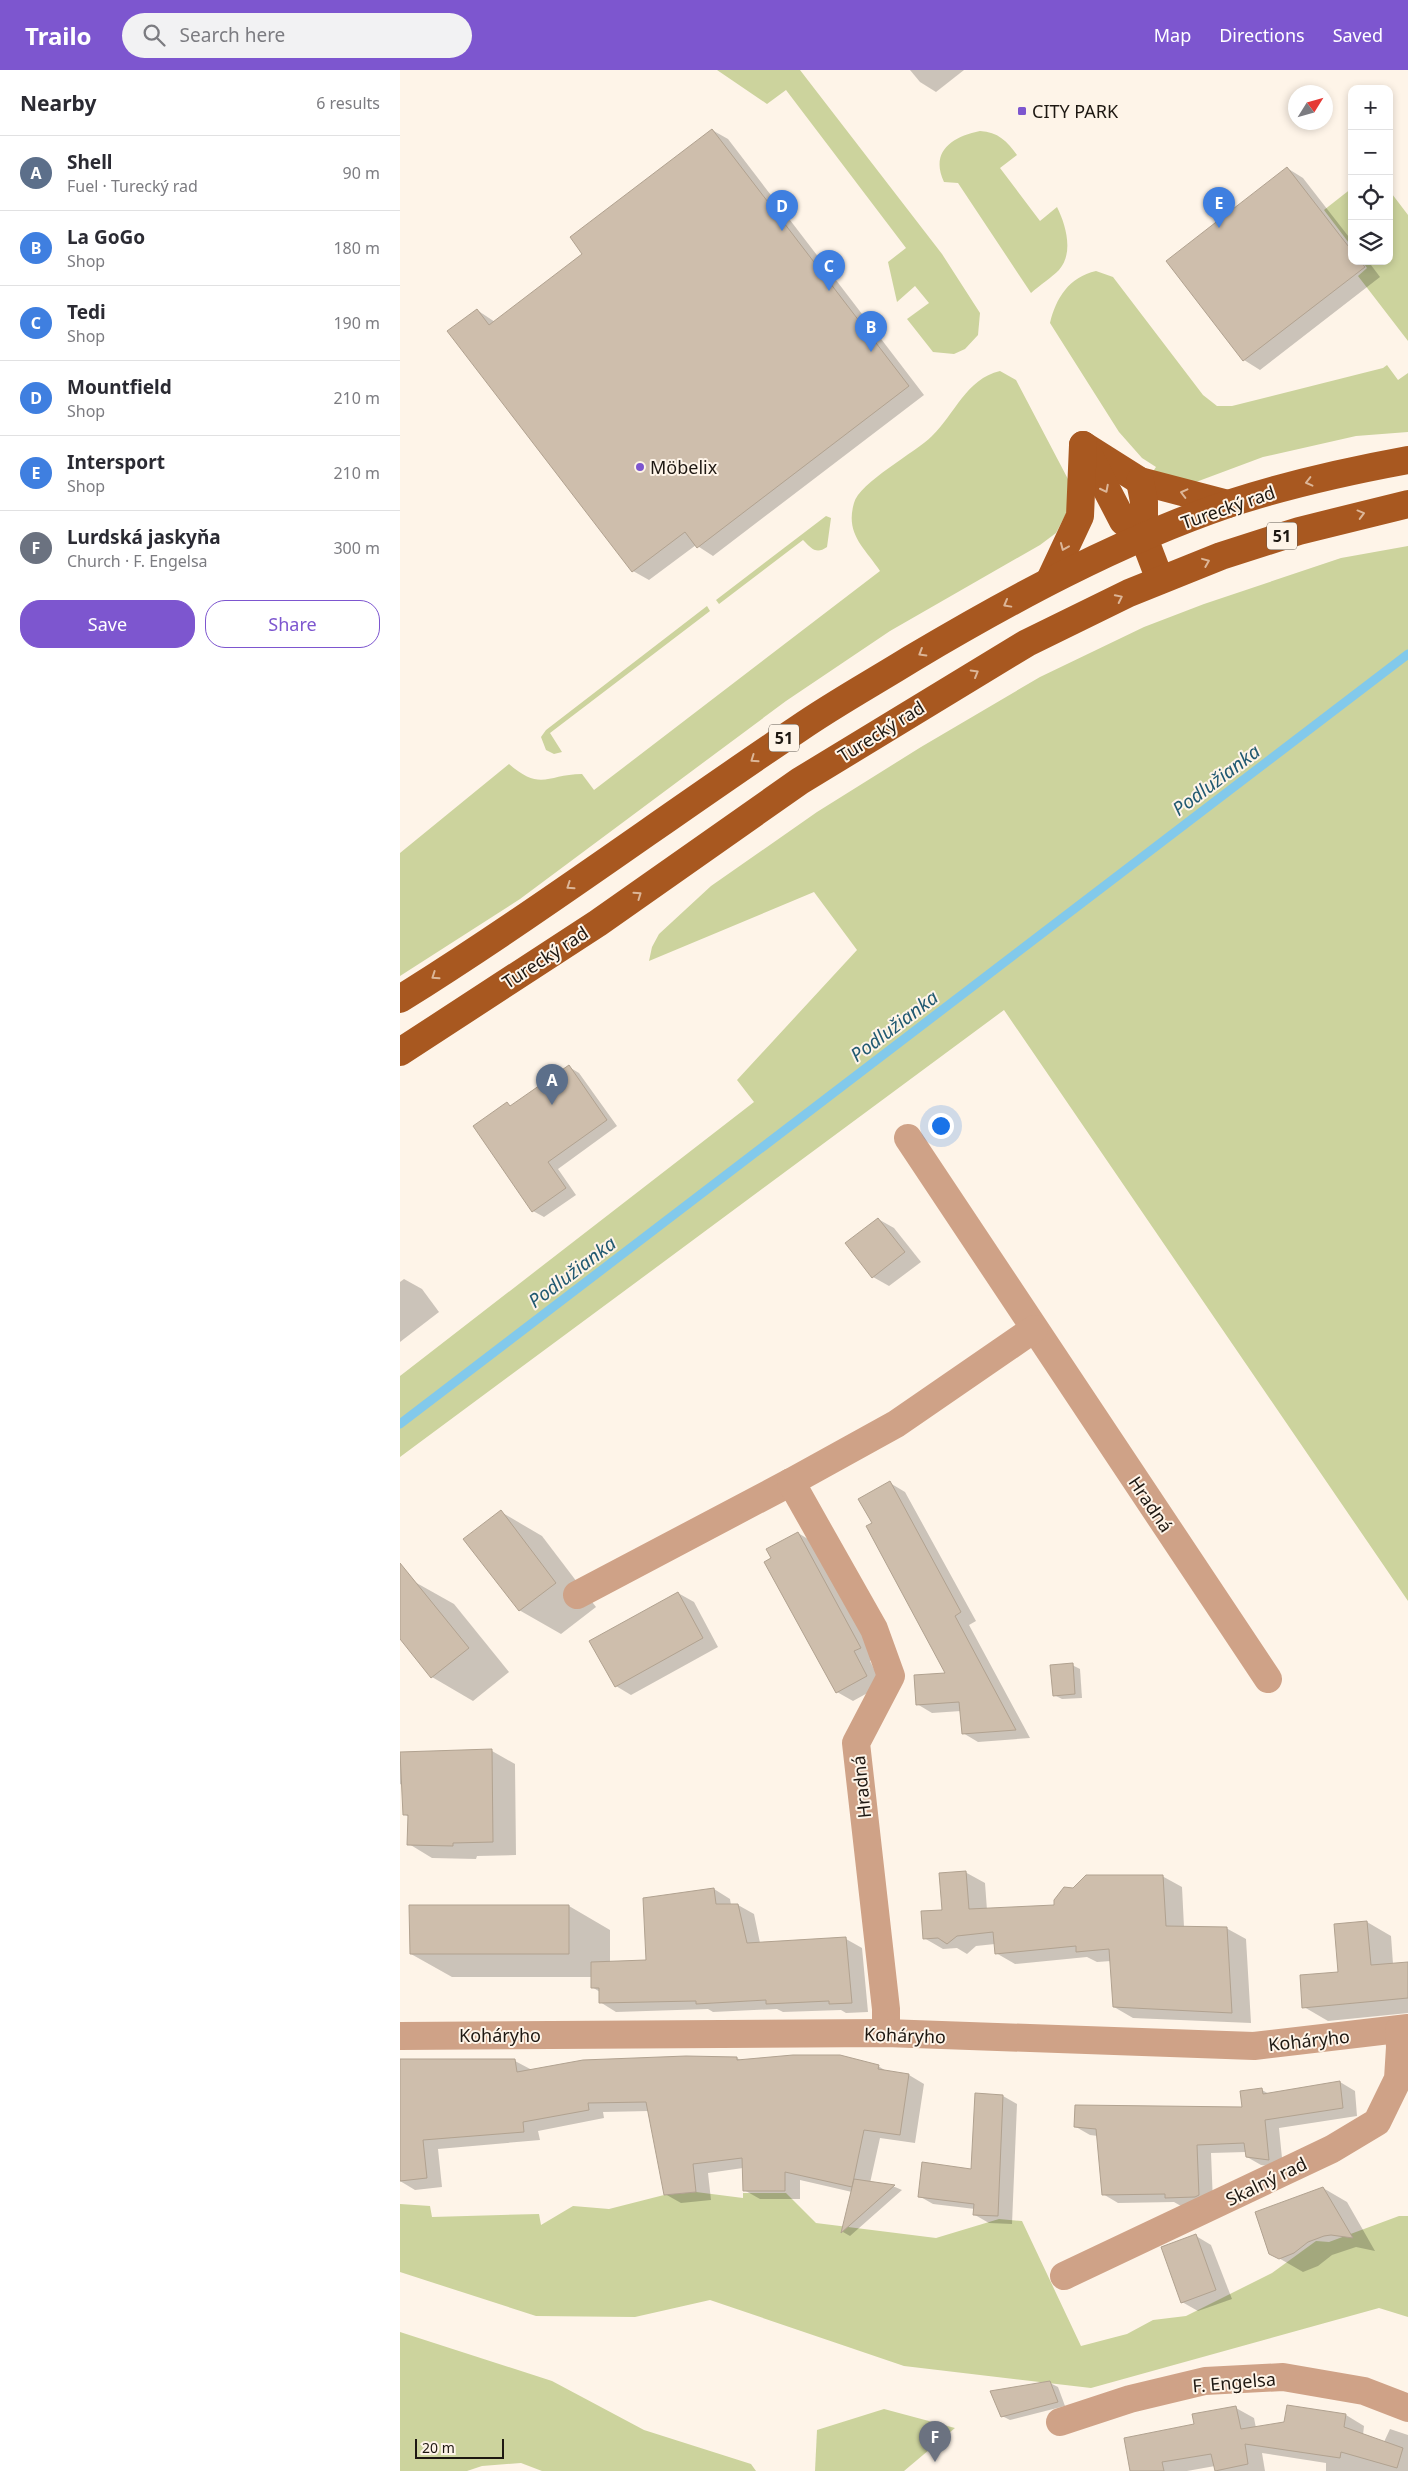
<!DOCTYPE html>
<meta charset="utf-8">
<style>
:root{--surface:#fff;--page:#f2f2f3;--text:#2b2b33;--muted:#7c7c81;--line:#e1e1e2;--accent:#7d56cf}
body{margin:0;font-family:"Noto Sans",sans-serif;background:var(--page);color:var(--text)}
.controls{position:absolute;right:15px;top:15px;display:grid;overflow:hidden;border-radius:10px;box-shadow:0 2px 8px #0003}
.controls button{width:45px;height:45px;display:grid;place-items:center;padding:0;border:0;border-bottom:1px solid var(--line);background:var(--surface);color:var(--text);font:25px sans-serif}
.compass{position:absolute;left:888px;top:15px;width:45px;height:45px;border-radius:50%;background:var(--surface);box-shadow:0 2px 8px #0003;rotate:53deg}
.scale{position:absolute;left:15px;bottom:12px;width:89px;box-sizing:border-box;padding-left:5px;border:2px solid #1e1812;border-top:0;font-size:14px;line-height:18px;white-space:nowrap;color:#1e1812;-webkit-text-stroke:4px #fef4e8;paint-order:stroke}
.you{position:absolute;left:540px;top:1055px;width:18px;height:18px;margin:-12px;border:4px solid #fff;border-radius:50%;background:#1a73e8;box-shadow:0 0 0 8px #1a73e833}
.badge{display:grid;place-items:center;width:32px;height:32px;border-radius:50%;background:var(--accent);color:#fff;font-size:16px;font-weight:700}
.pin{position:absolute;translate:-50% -41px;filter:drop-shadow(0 1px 2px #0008)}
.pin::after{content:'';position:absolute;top:26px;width:18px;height:15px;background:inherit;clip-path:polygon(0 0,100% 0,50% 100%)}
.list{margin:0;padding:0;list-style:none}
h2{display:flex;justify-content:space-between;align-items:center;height:65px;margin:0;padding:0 20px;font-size:21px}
h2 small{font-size:16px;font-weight:400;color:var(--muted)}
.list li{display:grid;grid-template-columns:32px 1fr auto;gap:15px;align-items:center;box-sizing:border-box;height:75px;padding:0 20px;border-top:1px solid var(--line)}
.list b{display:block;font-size:19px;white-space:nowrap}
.list p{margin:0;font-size:16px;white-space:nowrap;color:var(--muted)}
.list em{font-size:16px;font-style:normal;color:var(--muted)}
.actions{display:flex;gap:10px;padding:15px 20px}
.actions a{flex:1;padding:11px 0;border:1px solid var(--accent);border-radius:20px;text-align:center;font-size:18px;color:var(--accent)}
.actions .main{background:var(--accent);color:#fff}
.icon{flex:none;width:28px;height:28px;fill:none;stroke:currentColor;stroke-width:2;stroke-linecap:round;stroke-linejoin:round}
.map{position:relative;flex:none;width:1008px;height:2401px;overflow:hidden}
header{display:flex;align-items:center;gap:30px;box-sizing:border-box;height:70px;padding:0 25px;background:var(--accent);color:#fff}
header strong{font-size:24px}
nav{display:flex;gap:28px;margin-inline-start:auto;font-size:18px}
.search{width:350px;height:45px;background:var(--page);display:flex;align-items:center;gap:12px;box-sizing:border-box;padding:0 18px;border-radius:28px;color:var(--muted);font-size:19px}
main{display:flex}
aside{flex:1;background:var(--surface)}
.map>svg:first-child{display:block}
.green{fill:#ccd39d}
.shadow{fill:#0003}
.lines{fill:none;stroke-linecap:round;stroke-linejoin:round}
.stream{stroke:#82c9eb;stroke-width:9}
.building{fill:#cebeac;stroke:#b1a290}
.minor{stroke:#cfa287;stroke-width:28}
.primary{stroke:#a85820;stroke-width:28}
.oneway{stroke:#dcb698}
.poi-dot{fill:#7d56cf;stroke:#fef4e8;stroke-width:2}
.labels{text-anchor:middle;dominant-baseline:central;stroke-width:4;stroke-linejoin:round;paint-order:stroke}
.shield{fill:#fef4e8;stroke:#615a52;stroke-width:1}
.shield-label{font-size:16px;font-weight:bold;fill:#1e1812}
.poi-label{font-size:18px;fill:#1e1812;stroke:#fef4e8;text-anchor:start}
.street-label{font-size:18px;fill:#1e1812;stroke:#fef4e8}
.water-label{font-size:19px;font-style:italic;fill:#215971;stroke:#fef4e8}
</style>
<header>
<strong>Trailo</strong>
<div class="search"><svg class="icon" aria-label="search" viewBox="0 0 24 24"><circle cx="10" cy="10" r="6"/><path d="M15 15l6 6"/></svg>Search here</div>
<nav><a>Map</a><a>Directions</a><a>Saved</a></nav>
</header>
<main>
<aside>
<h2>Nearby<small>6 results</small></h2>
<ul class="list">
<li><span class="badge" style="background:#5c6f8a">A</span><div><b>Shell</b><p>Fuel · Turecký rad</p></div><em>90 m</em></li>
<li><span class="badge" style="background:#3f7fe0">B</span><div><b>La GoGo</b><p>Shop</p></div><em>180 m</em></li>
<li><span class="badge" style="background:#3f7fe0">C</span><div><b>Tedi</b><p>Shop</p></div><em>190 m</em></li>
<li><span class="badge" style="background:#3f7fe0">D</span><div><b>Mountfield</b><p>Shop</p></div><em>210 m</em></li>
<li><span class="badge" style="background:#3f7fe0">E</span><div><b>Intersport</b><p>Shop</p></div><em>210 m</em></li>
<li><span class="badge" style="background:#6b7280">F</span><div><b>Lurdská jaskyňa</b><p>Church · F. Engelsa</p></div><em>300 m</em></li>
</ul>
<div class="actions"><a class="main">Save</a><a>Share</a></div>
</aside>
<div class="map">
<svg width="1008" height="2401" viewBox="0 0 1008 2401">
<rect width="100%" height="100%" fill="#fef4e8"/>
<g class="green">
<polygon points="317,0 400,0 542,184 580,243 578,265 565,279 554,284 533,282 507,249 529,233 515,216 497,232 488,192 506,178 386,20 367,34"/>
<path d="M 580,61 C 598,62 607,71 617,85 L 600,98 L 640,151 L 657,137 C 666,155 674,183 659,200 C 651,208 640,215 631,223 L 558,113 L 544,112 C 530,82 551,67 580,61 Z"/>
<polygon points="952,118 952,177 924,140"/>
<polygon points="989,120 1008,145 1008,271 958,206 967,198 962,191 989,191"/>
<path d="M 696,201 L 713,207 L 803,325 L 817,336 L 832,336 L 983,298 L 987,295 L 998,310 L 1008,303 L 1008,362 L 956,366 L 863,387 L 796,412 L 752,403 L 756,397 L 742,388 L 719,362 L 650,253 C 656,228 669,207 696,201 Z"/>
<path d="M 600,301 L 616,310 L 669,411 L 671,434 L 656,463 L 640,475 L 490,561 L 386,631 L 120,829 L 0,906 L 0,783 L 109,694 C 141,722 148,704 182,704 L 194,720 L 480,501 C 464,477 445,464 454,433 C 459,413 516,382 532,366 C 555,344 566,309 600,301 Z"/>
<path d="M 426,446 L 431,448 L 427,477 C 416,485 411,478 403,470 L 319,534 L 316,530 Z"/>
<polygon points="1008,476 1008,1531 604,940 0,1387 0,1306 354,1032 337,1010 457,880 414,822 249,891 252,877 259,864 311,816 417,742 521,677 640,607 744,557 804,534 941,488"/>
<polygon points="307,536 310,541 150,663 162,682 154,684 146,680 141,667 146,660"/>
<polygon points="296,2122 343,2128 343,2123 386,2123 416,2153 536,2168 599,2149 622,2151 681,2276 727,2264 753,2250 786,2246 872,2203 916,2171 929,2172 999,2146 1008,2146 1008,2247 979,2238 691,2318 504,2296 310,2230 235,2247 136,2246 0,2202 0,2134 30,2136 32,2147 139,2144 141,2155 173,2136 209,2139 264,2125"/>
<polygon points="0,2262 152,2311 244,2360 351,2394 356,2401 142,2401 121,2393 82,2396 67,2401 0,2401"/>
<polygon points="484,2339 555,2358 504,2401 415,2401 417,2360"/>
</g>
<g class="shadow">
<polygon points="510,0 564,0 536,22 520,12"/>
<polygon points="312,60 328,69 524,325 313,486 296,475 249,510 233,501 77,240 95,252 184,184"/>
<polygon points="887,98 903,108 952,171 952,191 968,191 980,207 860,300 844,290 768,191"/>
<polygon points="169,997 179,1003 217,1056 158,1099 176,1125 144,1147 133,1141 107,1034 112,1037"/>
<polygon points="478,1149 494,1158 521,1192 489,1216 473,1207"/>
<polygon points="4,1209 22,1219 39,1242 0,1272 0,1212"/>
<polygon points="490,1413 505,1422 576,1551 569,1555 630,1668 578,1672 563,1663 561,1641 532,1643 517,1634 547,1604 473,1453"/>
<polygon points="101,1442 142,1466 196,1537 161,1564 119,1540"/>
<polygon points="398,1463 413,1472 476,1587 470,1591 482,1615 453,1631 437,1622"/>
<polygon points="13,1511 54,1534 109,1602 73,1631 32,1607 0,1567 0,1520"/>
<polygon points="278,1523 294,1532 318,1577 231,1625 216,1616"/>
<polygon points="672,1595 680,1599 682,1628 662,1629 654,1625"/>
<polygon points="92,1681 115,1694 116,1785 77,1786 76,1789 32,1788 9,1774 9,1747 4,1744 4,1716 0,1714 0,1683"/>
<polygon points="565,1802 585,1813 587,1840 655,1837 674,1820 762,1806 782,1817 784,1857 826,1858 846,1869 851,1953 733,1948 714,1937 711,1891 697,1892 687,1887 615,1894 596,1883 595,1874 576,1876 567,1884 557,1878 543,1879 524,1868"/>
<polygon points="314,1819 330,1829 331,1835 338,1835 354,1844 360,1873 446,1869 462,1878 468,1942 446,1943 441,1940 383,1942 377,1939 313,1942 308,1939 216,1942 200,1932 200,1922 192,1917 192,1907 52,1907 11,1884 169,1836 210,1860 210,1893 247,1891"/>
<polygon points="967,1852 991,1866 993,1894 1008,1893 1008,1943 928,1951 904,1937 940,1903"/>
<polygon points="337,1988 342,1991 478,1996 488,2002 509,2005 524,2014 515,2073 480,2068 470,2113 495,2117 502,2120 450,2166 443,2162 452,2122 400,2110 400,2129 360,2129 344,2120 343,2098 308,2103 311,2130 281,2133 265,2124 249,2041 203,2042 204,2048 138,2061 140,2070 38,2079 42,2117 15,2120 0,2111 0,1992 115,1991 132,2000"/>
<polygon points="940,2012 955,2021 957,2046 879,2058 883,2098 861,2095 847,2087 846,2082 811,2083 813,2133 781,2136 774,2132 718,2133 703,2124 698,2066 690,2065 676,2057 843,2038 862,2020 869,2024"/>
<polygon points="603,2026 617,2034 612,2154 589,2153 575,2145 575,2139 533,2134 519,2126 572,2100"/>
<polygon points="923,2118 947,2132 975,2181 956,2177 932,2185 918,2196 903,2202 870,2183"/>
<polygon points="796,2166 811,2175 832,2229 798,2241 782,2232"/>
<polygon points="650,2313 658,2317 665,2336 610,2350 602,2346"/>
<polygon points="888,2337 946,2345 964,2356 963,2365 984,2372 990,2359 1008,2365 1008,2401 926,2401 926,2393 862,2383 865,2401 818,2401 815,2396 787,2401 732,2401 796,2355 836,2338 854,2348 856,2358 885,2353"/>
</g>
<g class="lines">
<polyline class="stream" points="0,1354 1008,584"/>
</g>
<g class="building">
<polygon points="312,59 509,316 297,478 285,462 232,502 47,261 77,239 89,255 182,184 170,167"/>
<polygon points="887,97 952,181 952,191 960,191 965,197 843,291 766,191"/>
<polygon points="169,995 207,1050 148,1092 166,1118 132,1142 73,1056 107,1032 110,1036"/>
<polygon points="478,1148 505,1182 472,1208 445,1173"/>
<polygon points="490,1411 561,1542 555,1546 616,1660 562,1664 559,1632 516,1635 514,1605 545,1603 466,1456 472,1453 458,1429"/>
<polygon points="101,1440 156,1513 119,1541 63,1469"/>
<polygon points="398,1462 461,1578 454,1581 467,1606 436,1623 364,1492 371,1488 366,1479"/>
<polygon points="0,1493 69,1578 31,1608 0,1569"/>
<polygon points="278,1522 303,1568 215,1617 189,1571"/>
<polygon points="673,1593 675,1624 653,1626 650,1595"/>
<polygon points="92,1679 93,1772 53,1773 53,1776 7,1775 8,1745 3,1745 0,1682"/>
<polygon points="566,1801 569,1839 654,1835 654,1830 664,1817 673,1818 686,1805 763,1805 766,1856 827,1857 832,1943 713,1937 709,1879 676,1882 676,1876 595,1884 593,1862 557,1866 547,1874 538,1868 523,1869 521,1841 542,1840 539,1803"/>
<polygon points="314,1818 316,1834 338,1834 347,1873 446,1867 452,1933 429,1934 429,1931 366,1934 366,1930 296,1934 296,1931 199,1933 199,1918 191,1918 191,1892 246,1890 243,1828"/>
<polygon points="9,1835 169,1835 169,1884 10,1884"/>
<polygon points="967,1851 971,1895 1008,1892 1008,1928 902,1938 900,1905 938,1902 934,1854"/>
<polygon points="393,1985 440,1985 479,1995 478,1999 509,2004 500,2065 464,2060 452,2117 385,2102 385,2121 343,2121 342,2088 293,2094 296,2122 264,2125 246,2032 188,2033 189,2040 123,2052 124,2062 23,2070 27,2108 0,2111 0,1989 115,1989 117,2002 183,1990 286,1986 337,1987 337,1990"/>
<polygon points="940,2011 943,2038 865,2050 869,2090 846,2087 844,2073 797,2075 799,2125 795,2127 765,2128 765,2124 702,2125 696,2059 674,2057 675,2035 842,2037 840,2021 862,2018 863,2024"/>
<polygon points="575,2023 603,2025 598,2146 573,2145 574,2134 518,2127 522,2092 571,2099"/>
<polygon points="454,2109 495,2115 441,2163"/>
<polygon points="923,2117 953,2168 931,2165 924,2166 908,2172 894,2183 879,2189 869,2184 855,2142"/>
<polygon points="796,2164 816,2220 781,2233 761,2177"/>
<polygon points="650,2311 658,2332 601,2347 590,2321"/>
<polygon points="887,2335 946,2344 944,2357 1003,2378 997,2398 941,2382 940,2388 845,2374 848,2394 815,2401 811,2384 762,2392 764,2401 730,2401 724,2368 794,2354 792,2344 836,2336 841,2359 884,2352"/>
</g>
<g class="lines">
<g class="minor">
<polyline points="508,1068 868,1609"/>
<polyline points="177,1525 391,1412"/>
<polyline points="486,1963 486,1939 456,1673 491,1606 474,1559 391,1412 496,1354 634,1259"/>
<polyline points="0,1966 486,1963 854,1976 1008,1958"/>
<polyline points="664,2206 932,2079 977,2052 998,2009 1000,1977 999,1960"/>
<polyline points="660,2352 730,2329 805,2311 883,2307 964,2321 1008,2338"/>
</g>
<g class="primary">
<polyline points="683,375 740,411 828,434"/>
<polyline points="684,376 723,451 744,468"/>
<polyline points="740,411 744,432 744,468 760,510"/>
<polyline points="650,510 680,446 683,375"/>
<path d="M 0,929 C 136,844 265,748 398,659 C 434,634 474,612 511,589 C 612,529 717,472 828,434 C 886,415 948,401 1008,390"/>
<polyline points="0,982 198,853 400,711 627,573 729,523 821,486 899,461 1008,434"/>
</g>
</g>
<defs><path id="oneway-chevron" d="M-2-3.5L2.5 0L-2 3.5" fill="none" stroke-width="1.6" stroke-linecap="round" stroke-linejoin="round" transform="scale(1.25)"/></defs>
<g class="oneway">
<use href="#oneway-chevron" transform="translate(909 412) rotate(166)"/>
<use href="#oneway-chevron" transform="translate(705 419) rotate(63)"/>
<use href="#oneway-chevron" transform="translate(784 423) rotate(-166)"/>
<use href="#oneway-chevron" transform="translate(961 444) rotate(-15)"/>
<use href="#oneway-chevron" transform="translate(664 477) rotate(113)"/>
<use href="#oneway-chevron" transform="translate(806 492) rotate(-22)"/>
<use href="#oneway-chevron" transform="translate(719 528) rotate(-26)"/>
<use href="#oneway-chevron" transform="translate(607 534) rotate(151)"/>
<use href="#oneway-chevron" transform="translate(522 583) rotate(149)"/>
<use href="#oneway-chevron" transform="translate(575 603) rotate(-30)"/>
<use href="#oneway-chevron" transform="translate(354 689) rotate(145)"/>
<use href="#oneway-chevron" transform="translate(170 816) rotate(146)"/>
<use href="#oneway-chevron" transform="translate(238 825) rotate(-35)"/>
<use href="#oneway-chevron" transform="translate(35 906) rotate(146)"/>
</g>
<g class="poi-dot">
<rect x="617" y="36" width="10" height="10" rx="2.5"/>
<circle cx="240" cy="397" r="5"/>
</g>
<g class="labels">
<g class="shield">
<rect x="867" y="452.5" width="30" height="27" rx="4"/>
<rect x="369" y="654.5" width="30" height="27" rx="4"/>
</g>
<g class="shield-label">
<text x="882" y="466">51</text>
<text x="384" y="668">51</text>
</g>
<g class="poi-label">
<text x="632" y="41">CITY PARK</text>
<text x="250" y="397">Möbelix</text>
</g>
<g class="street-label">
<text transform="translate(828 437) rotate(-19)">Turecký rad</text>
<text transform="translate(481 661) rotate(-32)">Turecký rad</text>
<text transform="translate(145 887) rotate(-33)">Turecký rad</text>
<text transform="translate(751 1434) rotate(56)">Hradná</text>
<text transform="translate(461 1717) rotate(-96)">Hradná</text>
<text x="100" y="1965">Koháryho</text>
<text transform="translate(505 1965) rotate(2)">Koháryho</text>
<text transform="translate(909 1970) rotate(-6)">Koháryho</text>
<text transform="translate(866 2111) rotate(-26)">Skalný rad</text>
<text transform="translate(834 2312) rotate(-5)">F. Engelsa</text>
</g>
<g class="water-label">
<text transform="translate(816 710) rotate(-37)">Podlužianka</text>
<text transform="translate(494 956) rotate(-37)">Podlužianka</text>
<text transform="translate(172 1202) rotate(-37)">Podlužianka</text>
</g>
</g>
</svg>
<div class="controls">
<button>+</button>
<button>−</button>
<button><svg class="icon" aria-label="locate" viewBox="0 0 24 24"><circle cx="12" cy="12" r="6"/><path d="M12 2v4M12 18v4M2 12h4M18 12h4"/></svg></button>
<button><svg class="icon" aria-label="layers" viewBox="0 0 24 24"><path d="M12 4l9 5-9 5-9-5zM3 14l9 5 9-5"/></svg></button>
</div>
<svg class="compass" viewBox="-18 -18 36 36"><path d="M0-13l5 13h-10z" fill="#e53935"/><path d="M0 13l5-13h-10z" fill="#7c7c81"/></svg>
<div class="scale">20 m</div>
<div class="you"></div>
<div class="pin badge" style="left:152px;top:1035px;background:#5c6f8a">A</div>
<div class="pin badge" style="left:471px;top:282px;background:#3f7fe0">B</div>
<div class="pin badge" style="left:429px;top:221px;background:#3f7fe0">C</div>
<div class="pin badge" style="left:382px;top:161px;background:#3f7fe0">D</div>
<div class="pin badge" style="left:819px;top:158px;background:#3f7fe0">E</div>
<div class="pin badge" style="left:535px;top:2392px;background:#6b7280">F</div>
</div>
</main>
